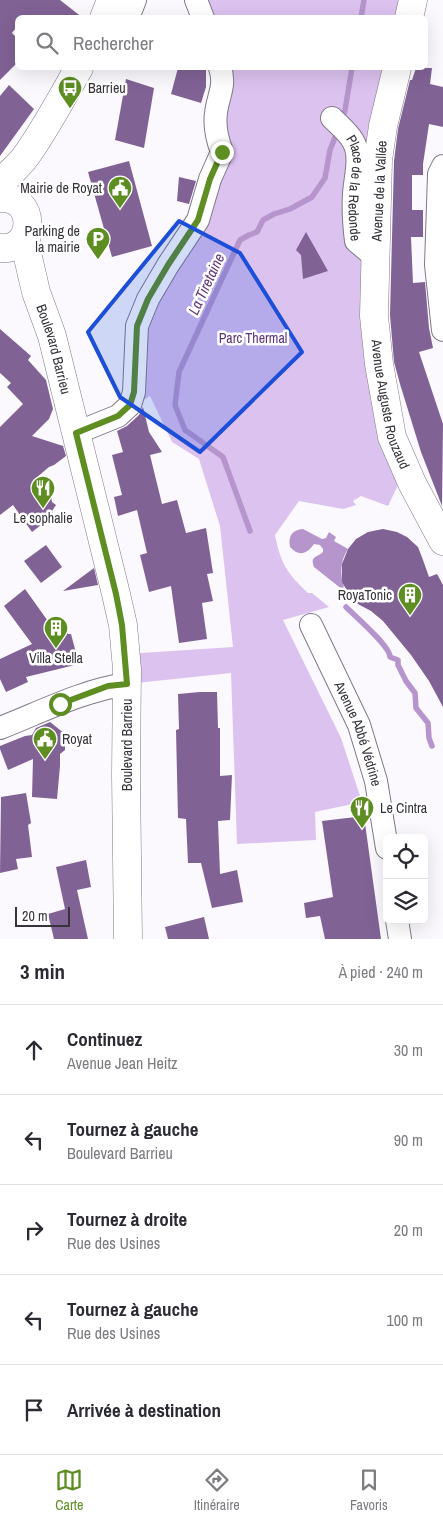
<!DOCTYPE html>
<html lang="fr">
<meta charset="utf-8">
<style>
:root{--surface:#fff;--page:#f7f7f7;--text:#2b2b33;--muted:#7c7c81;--line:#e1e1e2;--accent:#5e8d22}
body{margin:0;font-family:"Archivo Narrow",sans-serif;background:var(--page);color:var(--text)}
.controls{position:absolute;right:15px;bottom:15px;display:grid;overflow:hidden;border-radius:8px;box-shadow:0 5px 20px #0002}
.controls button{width:45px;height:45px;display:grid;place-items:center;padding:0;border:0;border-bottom:1px solid var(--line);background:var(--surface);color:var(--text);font:25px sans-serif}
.scale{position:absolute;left:15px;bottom:12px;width:55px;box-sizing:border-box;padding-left:5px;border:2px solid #37333a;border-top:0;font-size:14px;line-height:18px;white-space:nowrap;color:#37333a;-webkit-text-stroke:4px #fff;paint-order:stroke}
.stop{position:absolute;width:15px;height:15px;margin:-11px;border:4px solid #5e8d22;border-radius:50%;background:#fff}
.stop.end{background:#5e8d22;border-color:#fff;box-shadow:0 1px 5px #0008}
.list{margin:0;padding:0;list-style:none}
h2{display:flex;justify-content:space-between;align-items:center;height:65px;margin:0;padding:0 20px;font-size:21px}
h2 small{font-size:16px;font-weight:400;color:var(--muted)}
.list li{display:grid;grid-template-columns:32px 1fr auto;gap:15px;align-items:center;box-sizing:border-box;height:90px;padding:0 20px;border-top:1px solid var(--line)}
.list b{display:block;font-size:19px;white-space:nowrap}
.list p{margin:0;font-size:16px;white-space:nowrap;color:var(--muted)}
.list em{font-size:16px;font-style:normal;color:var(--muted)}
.icon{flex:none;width:28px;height:28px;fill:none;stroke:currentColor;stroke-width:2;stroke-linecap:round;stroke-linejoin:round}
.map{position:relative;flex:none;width:443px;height:939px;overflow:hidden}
.search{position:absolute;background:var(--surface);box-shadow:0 5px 20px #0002;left:15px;right:15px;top:15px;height:55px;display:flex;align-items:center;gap:12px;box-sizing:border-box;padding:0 18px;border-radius:8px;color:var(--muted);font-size:19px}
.sheet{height:515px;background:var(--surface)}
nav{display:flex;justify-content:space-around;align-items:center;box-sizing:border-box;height:70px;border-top:1px solid var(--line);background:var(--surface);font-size:14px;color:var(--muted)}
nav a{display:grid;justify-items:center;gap:2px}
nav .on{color:var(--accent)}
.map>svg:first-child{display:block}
.green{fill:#dcc2ef}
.water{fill:#b595cc}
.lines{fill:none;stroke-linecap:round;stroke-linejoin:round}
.stream{stroke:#b595cc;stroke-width:5.5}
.building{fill:#806295}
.minor-casing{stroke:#817888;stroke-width:24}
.secondary-casing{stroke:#817888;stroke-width:29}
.minor{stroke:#fff;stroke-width:22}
.secondary{stroke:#fff;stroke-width:28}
.route{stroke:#5e8d22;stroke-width:6}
.marked{fill:#1d4ed8;fill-opacity:0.2;stroke:#1d4ed8;stroke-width:4;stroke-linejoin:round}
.labels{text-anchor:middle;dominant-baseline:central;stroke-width:5;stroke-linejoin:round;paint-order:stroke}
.poi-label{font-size:14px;fill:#37333a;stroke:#fff;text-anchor:start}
.street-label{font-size:14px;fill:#37333a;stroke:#fff}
.park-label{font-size:14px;fill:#5d3477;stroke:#fff}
.water-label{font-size:15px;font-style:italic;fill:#61377b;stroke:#fff}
</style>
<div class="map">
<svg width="443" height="939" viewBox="0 0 443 939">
<rect width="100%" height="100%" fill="#fbf9fd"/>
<g class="green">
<polygon points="192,0 400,0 395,18 198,17"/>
<path d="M 215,68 L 384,68 L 367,144 L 400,481 L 388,506 L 361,496 L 353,501 L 356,505 L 343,509 L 299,501 L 275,535 C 281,564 286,572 308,593 L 312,593 L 329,607 L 283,620 L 341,738 L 362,802 L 315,812 L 316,840 L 237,844 L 231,673 L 127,684 L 126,654 L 233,647 L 220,526 L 199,459 L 172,442 L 150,396 L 79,443 L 75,427 L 126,398 L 132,318 L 191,215 L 211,151 Z"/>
</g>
<path class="water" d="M 303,529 L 322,539 L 326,538 L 329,532 L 336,537 L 334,541 L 348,549 C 340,561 340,574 344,587 L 343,590 L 314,567 C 310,556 316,558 323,552 L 323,549 L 320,545 L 314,544 C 307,554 299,557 290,547 C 288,536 292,530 303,529 Z"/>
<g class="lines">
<g class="stream">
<polyline points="361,18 364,0"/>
<polyline points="342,119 345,110 352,68"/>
<polyline points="250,531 223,457 185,430 175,405 179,372 240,240 249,235 257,232 263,220 274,214 290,209 312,197 325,178 330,150 338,130"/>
<path d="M 346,607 C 355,616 390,646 390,657 L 398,660 L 398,665 L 406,681 L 415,693 L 416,708 L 428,723 L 429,738 L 432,746"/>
</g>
</g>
<g class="building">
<polygon points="0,0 60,0 83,18 18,18 18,25 12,33 18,39 18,62 0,80"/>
<polygon points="178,68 206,68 206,87 201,103 171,94"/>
<polygon points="416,68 432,68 430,84 443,87 443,127 429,124 423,164 423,175 412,175 412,210 423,210 423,237 411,237 413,283 425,282 429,328 433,348 419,352 443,424 442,506 421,452 400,384 394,362 390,315 394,161 398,129 410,80 412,80"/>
<polygon points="126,79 154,88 144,148 115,140"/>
<polygon points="9,85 34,109 0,156 0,96"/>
<polygon points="129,161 152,246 112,257 88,172"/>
<polygon points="179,177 196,181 189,204 177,201"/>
<polygon points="306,232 328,271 303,279 301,255 296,250"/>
<polygon points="0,329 31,356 28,360 46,380 53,409 49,419 32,436 63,446 66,456 54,465 49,467 36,478 51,497 52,502 56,505 52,511 54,515 32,532 13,505 0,515 0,427 23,404 7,387 11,383 0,373"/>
<polygon points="143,407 149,432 162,452 150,455 162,504 177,500 186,533 206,528 213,573 207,574 213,601 202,603 207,639 179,643 171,586 149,592 140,555 147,553 137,510 118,516 114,497 122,495 112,455 123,452 117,431 127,426 139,415"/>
<polygon points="383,529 397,532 407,537 418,547 423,560 429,577 437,574 443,585 443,707 429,681 411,655 383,621 371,611 356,603 350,596 342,582 342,564 348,549 356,539 368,532"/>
<polygon points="46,545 62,567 41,583 24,561"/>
<polygon points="94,568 98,585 63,591"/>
<polygon points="25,589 50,624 64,620 68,634 71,634 79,664 26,677 28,682 6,692 0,679 0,659 32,644 4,606"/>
<polygon points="200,692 217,692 218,728 220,728 220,776 232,775 230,820 218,821 220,874 237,870 243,902 212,908 201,863 188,863 186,819 178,818 176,730 179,729 178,694"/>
<polygon points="50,722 65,734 65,750 60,754 60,766 57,799 32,797 33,759 8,770 0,749 0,746 25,736 32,735 36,728"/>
<polygon points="26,793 31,823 28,825 32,857 16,859 18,869 0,873 1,797"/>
<polygon points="364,816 381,939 325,939 320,916 306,918 304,903 333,897 322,821"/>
<polygon points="86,860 91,887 77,890 88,939 54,939 48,914 65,909 56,867"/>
<polygon points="204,917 209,939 168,939 165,927"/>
</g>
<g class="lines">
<defs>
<g id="minor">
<polyline points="196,0 203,18"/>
<polyline points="128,18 135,0"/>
<path id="s1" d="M 332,118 C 339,125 348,132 353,141 C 362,156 355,177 354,194 C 353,210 354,225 356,241 L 375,257"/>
<polyline points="443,166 439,174 436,265 443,330"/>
<path d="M 76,433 L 118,416 L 130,405 L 134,392 L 137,326 L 148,299 L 168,265 L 198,220 L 210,179 L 222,152 C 217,139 214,127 216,113 C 218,96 226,85 220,68"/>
<path id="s2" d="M 311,625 L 359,725 L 376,781 L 387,848"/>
<path d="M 0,728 C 41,712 84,690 127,684"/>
<polyline points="397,920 400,939"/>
</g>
<g id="secondary">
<polyline points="104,18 111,0"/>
<polyline points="409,18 413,0"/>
<path id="s3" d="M 397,68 L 383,126 L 378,160 L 374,316 L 379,364 L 392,437 L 412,483 L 443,541"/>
<path d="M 0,185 C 8,174 19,166 26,156 C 46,128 62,97 79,68"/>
<path d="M 0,198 C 37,195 36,252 0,248"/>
<path id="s4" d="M 26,234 L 27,253 L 36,292 L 52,336 L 116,594 L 123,625 L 127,669 L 126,775 L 128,939"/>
</g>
</defs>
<use href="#minor" class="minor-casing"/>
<use href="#secondary" class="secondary-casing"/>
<use href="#minor" class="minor"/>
<use href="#secondary" class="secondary"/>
</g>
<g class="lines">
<polyline class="route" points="60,704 108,686 127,684 122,625 116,594 76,433 118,416 130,405 134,392 137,326 148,299 168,265 198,220 210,179 222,152"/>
</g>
<path class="marked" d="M 179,221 L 240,253 L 302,352 L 200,452 L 120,397 L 88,332 Z"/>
<defs>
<symbol id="bus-pin" viewBox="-11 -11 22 30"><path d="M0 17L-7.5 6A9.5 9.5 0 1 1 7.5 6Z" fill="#5e8d22" stroke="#fff"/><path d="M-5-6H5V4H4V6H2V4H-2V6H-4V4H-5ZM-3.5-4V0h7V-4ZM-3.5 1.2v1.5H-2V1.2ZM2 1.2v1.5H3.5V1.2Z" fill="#fff"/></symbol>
<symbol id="civic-pin" viewBox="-11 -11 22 30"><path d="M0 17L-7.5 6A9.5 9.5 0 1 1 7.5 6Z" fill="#5e8d22" stroke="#fff"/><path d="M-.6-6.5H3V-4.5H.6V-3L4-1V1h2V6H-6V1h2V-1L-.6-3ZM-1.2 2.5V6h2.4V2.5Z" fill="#fff"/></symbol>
<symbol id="parking-pin" viewBox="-11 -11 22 30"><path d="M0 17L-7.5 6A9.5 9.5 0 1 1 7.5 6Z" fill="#5e8d22" stroke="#fff"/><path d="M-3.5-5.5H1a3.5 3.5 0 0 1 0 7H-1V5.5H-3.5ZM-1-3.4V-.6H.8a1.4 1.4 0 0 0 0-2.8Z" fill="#fff"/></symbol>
<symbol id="restaurant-pin" viewBox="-11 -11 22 30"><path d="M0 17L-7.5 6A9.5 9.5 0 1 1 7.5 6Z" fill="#5e8d22" stroke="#fff"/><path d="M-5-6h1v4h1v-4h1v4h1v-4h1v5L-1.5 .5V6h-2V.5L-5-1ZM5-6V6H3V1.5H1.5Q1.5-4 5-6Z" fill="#fff"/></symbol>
<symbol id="building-pin" viewBox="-11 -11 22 30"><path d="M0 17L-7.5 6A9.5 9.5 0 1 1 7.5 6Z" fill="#5e8d22" stroke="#fff"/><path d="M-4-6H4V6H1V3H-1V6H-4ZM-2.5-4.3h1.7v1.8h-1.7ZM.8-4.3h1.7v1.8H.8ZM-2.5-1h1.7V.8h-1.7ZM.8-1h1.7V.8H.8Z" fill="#fff"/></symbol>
</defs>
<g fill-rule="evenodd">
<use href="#bus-pin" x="56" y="74" width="28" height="38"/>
<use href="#civic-pin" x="106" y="174" width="28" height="38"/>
<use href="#parking-pin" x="84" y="225" width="28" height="38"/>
<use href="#restaurant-pin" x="29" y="474" width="28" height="38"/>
<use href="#building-pin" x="396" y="581" width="28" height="38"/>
<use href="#building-pin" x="42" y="614" width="28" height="38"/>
<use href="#civic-pin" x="31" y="725" width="28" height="38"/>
<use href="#restaurant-pin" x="348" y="794" width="28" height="38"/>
</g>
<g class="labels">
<g class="poi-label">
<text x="88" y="88">Barrieu</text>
<text x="102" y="188" text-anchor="end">Mairie de Royat</text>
<text x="80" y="231" text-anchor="end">Parking de<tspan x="80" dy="16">la mairie</tspan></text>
<text x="43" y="518" text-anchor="middle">Le sophalie</text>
<text x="392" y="595" text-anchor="end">RoyaTonic</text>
<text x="56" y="658" text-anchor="middle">Villa Stella</text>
<text x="62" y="739">Royat</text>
<text x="380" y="808">Le Cintra</text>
</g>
<g class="street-label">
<text stroke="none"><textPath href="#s1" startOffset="79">Place de la Redonde</textPath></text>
<text transform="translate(379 191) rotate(-87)">Avenue de la Vallée</text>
<text stroke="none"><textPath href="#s4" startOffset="119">Boulevard Barrieu</textPath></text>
<text stroke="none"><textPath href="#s3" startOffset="340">Avenue Auguste Rouzaud</textPath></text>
<text stroke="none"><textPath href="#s2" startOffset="119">Avenue Abbé Védrine</textPath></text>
<text transform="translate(127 745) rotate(-90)">Boulevard Barrieu</text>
</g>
<g class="park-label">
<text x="253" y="338">Parc Thermal</text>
</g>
<g class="water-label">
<text transform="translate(206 284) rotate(-65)">La Tiretaine</text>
</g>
</g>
</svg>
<div class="controls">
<button><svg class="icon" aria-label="locate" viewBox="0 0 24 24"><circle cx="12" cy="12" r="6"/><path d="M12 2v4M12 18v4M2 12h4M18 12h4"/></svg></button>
<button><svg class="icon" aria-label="layers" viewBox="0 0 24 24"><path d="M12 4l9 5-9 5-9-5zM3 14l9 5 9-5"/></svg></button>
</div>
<div class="scale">20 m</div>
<div class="stop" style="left:60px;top:704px"></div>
<div class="stop end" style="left:222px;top:152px"></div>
<div class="search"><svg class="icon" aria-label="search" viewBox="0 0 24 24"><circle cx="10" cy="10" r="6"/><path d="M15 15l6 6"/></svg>Rechercher</div>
</div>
<section class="sheet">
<h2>3 min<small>À pied · 240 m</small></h2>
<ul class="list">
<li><svg class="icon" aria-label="ahead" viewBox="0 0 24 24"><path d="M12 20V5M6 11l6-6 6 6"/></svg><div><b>Continuez</b><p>Avenue Jean Heitz</p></div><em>30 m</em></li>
<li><svg class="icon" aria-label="left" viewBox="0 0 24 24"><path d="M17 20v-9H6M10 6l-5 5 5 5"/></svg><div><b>Tournez à gauche</b><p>Boulevard Barrieu</p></div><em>90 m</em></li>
<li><svg class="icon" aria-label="right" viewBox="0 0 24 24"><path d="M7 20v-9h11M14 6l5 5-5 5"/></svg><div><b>Tournez à droite</b><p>Rue des Usines</p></div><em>20 m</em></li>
<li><svg class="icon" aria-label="left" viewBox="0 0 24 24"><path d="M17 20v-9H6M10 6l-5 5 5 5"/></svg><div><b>Tournez à gauche</b><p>Rue des Usines</p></div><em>100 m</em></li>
<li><svg class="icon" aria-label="arrive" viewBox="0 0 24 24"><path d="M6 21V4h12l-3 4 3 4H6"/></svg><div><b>Arrivée à destination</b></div></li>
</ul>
</section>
<nav>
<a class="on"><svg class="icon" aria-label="map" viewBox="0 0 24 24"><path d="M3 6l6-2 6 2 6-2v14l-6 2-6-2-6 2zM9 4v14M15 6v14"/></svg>Carte</a>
<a><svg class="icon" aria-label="directions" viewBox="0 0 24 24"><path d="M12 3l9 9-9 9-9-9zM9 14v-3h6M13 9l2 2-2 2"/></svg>Itinéraire</a>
<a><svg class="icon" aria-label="saved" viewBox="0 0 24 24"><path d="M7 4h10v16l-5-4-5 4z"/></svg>Favoris</a>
</nav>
